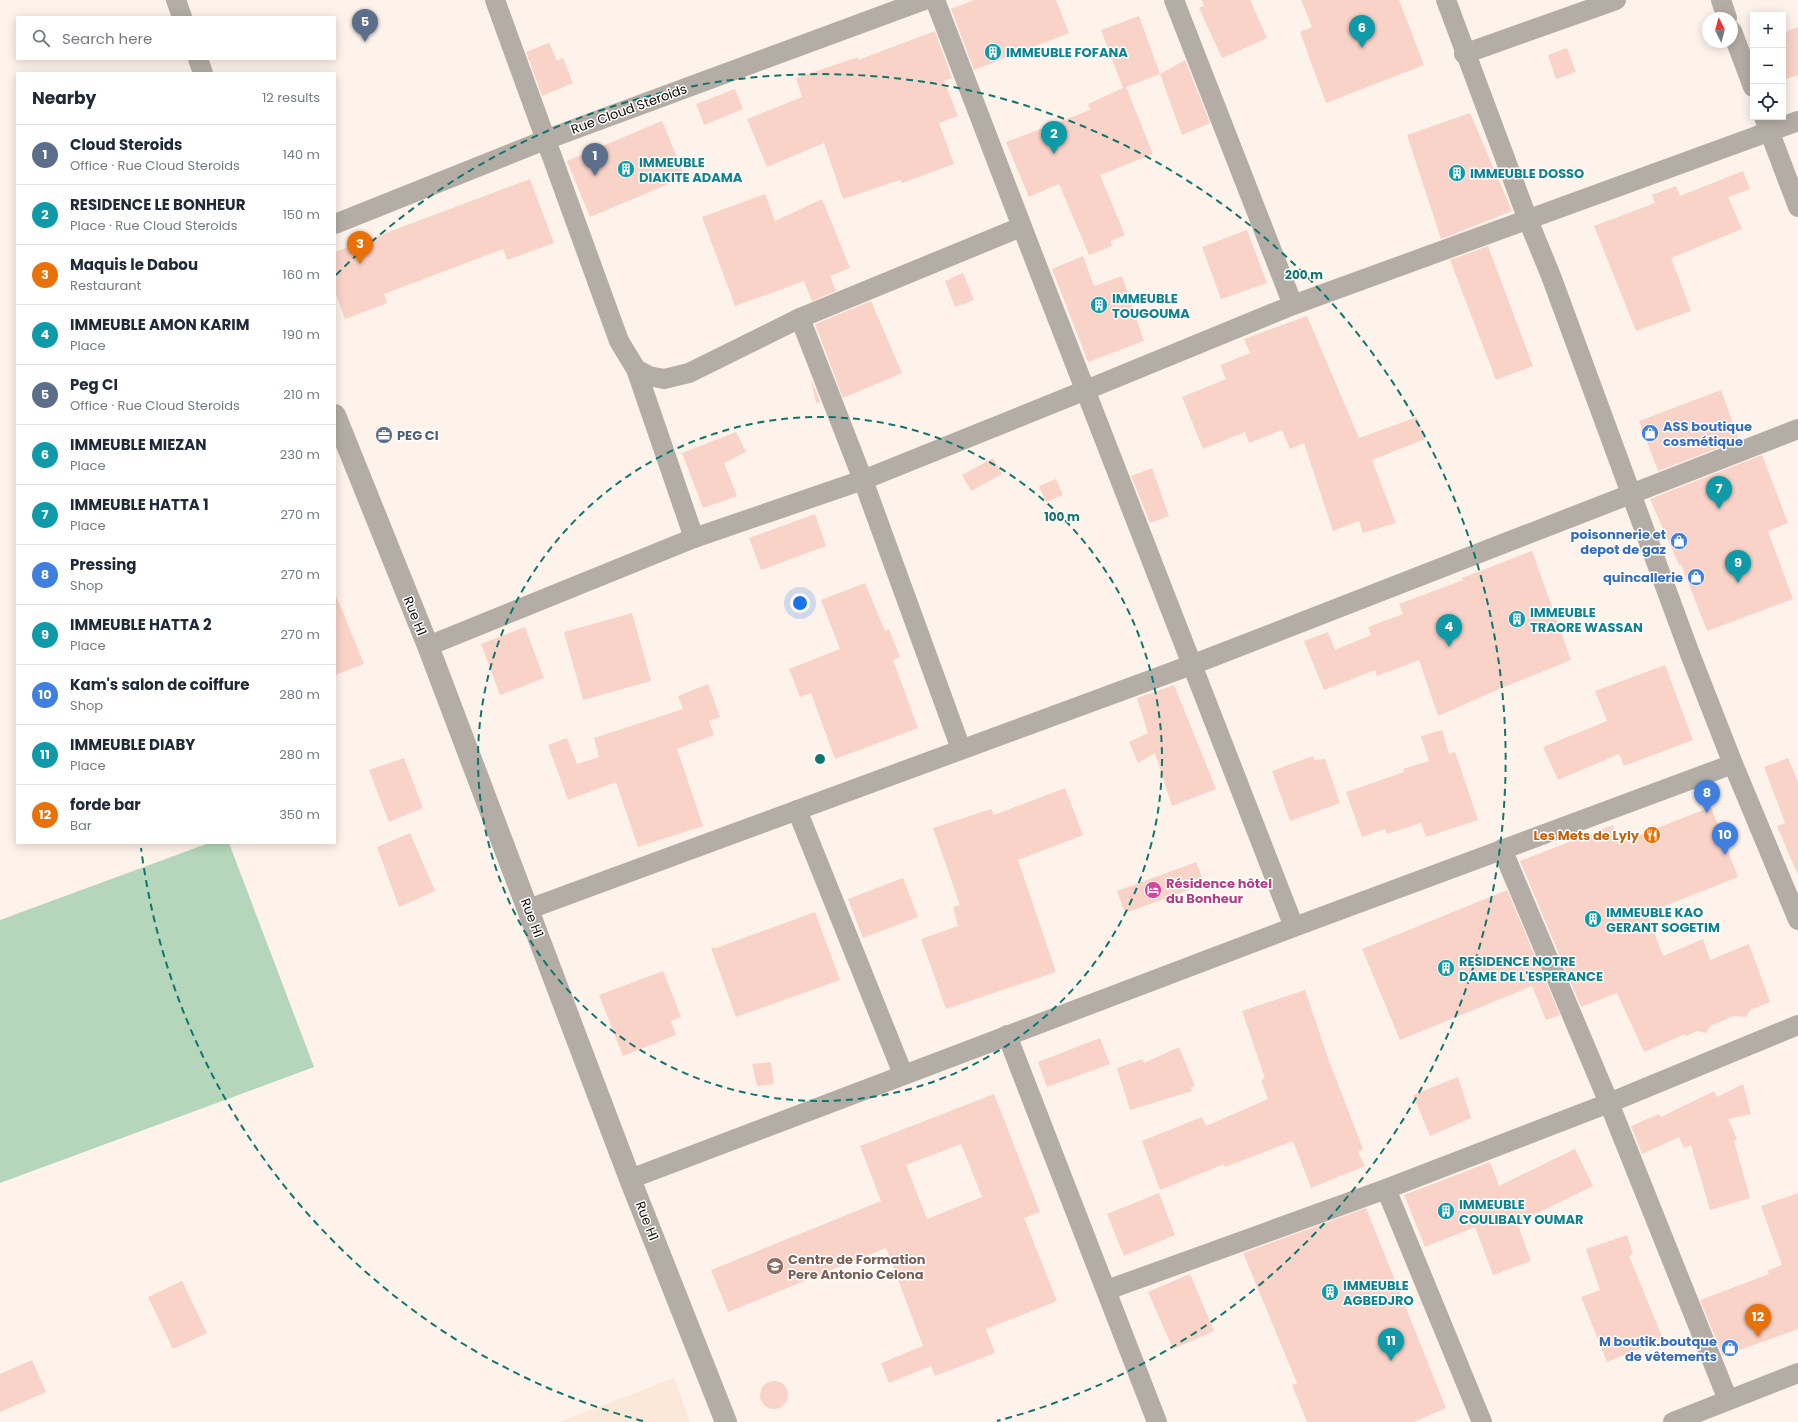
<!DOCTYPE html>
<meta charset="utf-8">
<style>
:root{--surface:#fff;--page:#f6f6f7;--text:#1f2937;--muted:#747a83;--line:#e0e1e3;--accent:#db2777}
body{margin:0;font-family:Poppins,sans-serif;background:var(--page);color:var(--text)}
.controls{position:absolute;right:12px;top:12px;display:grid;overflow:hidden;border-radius:0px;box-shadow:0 2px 10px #0003}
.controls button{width:36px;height:36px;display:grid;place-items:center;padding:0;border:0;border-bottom:1px solid var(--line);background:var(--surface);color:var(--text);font:20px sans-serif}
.compass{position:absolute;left:1702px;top:12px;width:36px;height:36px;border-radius:50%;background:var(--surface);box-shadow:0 2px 10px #0003;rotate:354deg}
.you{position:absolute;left:800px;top:603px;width:14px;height:14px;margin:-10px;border:3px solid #fff;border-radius:50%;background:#1a73e8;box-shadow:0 0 0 6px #1a73e833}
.badge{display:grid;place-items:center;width:26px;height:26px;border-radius:50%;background:var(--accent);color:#fff;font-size:13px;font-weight:700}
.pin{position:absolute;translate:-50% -33px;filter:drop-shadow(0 1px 2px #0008)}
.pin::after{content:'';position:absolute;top:21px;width:14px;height:12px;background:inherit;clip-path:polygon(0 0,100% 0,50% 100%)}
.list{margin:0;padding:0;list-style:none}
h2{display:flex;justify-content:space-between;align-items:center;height:52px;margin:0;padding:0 16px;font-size:17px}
h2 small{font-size:13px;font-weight:400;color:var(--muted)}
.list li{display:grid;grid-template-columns:26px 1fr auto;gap:12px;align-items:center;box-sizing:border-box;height:60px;padding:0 16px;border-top:1px solid var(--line)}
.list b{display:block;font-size:15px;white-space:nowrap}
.list p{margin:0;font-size:13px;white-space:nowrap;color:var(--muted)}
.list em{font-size:13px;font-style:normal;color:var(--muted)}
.icon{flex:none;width:22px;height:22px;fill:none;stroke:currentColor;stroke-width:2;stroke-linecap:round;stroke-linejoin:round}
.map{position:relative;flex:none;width:1798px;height:1422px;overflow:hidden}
.search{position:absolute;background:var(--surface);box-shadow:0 2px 10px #0003;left:16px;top:16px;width:320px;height:44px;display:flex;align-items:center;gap:10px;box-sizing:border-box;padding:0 14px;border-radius:0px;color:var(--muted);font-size:15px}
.panel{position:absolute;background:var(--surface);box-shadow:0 2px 10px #0003;left:16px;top:72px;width:320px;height:772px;border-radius:0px}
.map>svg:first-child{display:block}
.built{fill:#fce8d8}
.green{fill:#b5d6ba}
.building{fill:#f9d3c8;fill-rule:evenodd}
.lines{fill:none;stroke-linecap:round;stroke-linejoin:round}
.minor{stroke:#b4ada6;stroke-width:20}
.tertiary{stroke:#b4ada6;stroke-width:22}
.ring{fill:none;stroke:#0f766e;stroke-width:2;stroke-dasharray:7 5}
.labels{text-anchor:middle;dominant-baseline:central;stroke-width:3;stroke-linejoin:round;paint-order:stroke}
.culture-label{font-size:13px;font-weight:bold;fill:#0d838f;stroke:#fff;text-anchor:start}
.street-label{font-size:13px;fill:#100a06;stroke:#fff}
.shop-label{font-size:13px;font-weight:bold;fill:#366cbe;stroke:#fff;text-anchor:end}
.service-label{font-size:13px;font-weight:bold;fill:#4e5e75;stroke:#fff;text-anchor:start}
.food-label{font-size:13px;font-weight:bold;fill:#c56008;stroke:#fff;text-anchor:end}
.hotel-label{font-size:13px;font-weight:bold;fill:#b23c85;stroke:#fff;text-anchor:start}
.education-label{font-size:13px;font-weight:bold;fill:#785e54;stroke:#fff;text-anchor:start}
.centre{fill:#0f766e;stroke:#fff;stroke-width:2}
.ring-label{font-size:12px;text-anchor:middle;font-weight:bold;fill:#0f766e;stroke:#fff;stroke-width:3;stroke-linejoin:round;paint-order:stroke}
</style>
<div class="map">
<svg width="1798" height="1422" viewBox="0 0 1798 1422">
<rect width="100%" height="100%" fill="#fef3eb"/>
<polygon class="built" points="674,1378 690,1422 559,1422"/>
<polygon class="green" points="209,843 229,843 314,1067 0,1183 0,920"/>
<g class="building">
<polygon points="974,0 1056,0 1069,33 974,70 951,9"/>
<polygon points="1202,0 1250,0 1267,38 1222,58 1199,8 1204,6"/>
<polygon points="1301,0 1399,0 1424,65 1326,103 1300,32 1312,27"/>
<polygon points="1139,16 1160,74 1126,87 1153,154 1100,175 1125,235 1111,241 1112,246 1089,255 1059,184 1029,197 1006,142 1090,110 1088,104 1123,88 1101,30"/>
<polygon points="1798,27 1798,75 1783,80 1783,33"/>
<polygon points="935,31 952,78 944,81 958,116 939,123 954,164 902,183 900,180 843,199 824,143 767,167 747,119 802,97 796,78 858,57 858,60"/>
<polygon points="549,43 557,61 563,58 573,83 542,96 526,52"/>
<polygon points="1567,48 1576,72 1556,79 1548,55"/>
<polygon points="1185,60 1210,123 1182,135 1160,74"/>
<polygon points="735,89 743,109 704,125 696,104"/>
<polygon points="1470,113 1512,211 1441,239 1407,135"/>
<polygon points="662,121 685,177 590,217 567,161"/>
<polygon points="1743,171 1750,189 1728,197 1742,229 1671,258 1691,311 1636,331 1594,226 1655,203 1652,195 1676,186 1680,196"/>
<polygon points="530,179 554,243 507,260 503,249 384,294 387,303 345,319 335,292 335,252"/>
<polygon points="765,194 775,221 822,199 850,268 830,276 836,291 812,301 804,281 735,306 702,217"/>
<polygon points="1247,230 1267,283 1221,299 1202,247"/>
<polygon points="1488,246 1533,366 1496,380 1450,260"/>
<polygon points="1083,256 1094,286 1122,276 1144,341 1088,362 1052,269"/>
<polygon points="963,273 974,300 955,307 945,281"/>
<polygon points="871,301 902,373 843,398 815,324"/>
<polygon points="1307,316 1359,438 1417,417 1425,439 1372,460 1396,523 1363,533 1359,521 1333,531 1304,443 1290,449 1282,430 1249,443 1245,432 1203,449 1182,397 1226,379 1220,365 1250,353 1244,339"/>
<polygon points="811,381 812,381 820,402 816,403"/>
<polygon points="1721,390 1739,440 1658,471 1639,421"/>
<polygon points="736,432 746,452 724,463 737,496 703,508 682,453"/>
<polygon points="1762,455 1788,523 1768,531 1793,599 1707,631 1681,564 1679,565 1650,499"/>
<polygon points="993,458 1002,474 971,491 962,475"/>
<polygon points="1152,468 1169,516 1150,523 1131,476"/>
<polygon points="1056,479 1063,495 1046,502 1039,486"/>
<polygon points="815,514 826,546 761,570 749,538"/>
<polygon points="1532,551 1571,660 1499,689 1438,716 1419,660 1377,676 1375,670 1324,690 1304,641 1328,632 1335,650 1371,635 1368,627 1403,614 1399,604 1463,580 1462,578"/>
<polygon points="865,583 885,631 889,629 900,657 893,660 918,728 835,759 811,693 800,697 789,669 840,649 821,600"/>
<polygon points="335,593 364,664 335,675"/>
<polygon points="632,613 651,681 583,700 564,632"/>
<polygon points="525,627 544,678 500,695 481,644"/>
<polygon points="1665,665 1693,740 1624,766 1619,754 1558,780 1543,747 1607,721 1595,691"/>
<polygon points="708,684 720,717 709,721 714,735 677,749 703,826 638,847 616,782 568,800 548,745 567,738 577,764 599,757 594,738 683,709 678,696"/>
<polygon points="1174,685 1216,789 1172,806 1155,753 1138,763 1129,742 1148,733 1137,698"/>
<polygon points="1442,730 1449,754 1455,752 1478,820 1426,837 1421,823 1387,834 1385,829 1362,837 1346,792 1404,772 1403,769 1429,761 1421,736"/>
<polygon points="1313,756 1314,760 1325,759 1340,803 1290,821 1272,771"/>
<polygon points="404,758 423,808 389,822 369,770"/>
<polygon points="1788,758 1798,782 1798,875 1777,826 1785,823 1764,767"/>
<polygon points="1065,788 1083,835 1018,860 1056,972 946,1009 921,939 958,926 953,907 960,905 933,828 991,809 994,815"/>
<polygon points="1711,807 1738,877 1647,913 1663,956 1703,939 1710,960 1749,944 1770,1002 1750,1010 1746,1017 1734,1016 1710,1026 1706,1033 1697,1031 1686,1036 1685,1034 1644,1052 1617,993 1581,1007 1520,861 1613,825 1619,843"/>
<polygon points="410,833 435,891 399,907 377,847"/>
<polygon points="1196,862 1205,884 1125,913 1117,891"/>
<polygon points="903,878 918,917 863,938 848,899"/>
<polygon points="1507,890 1560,1015 1546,1020 1532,986 1400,1040 1362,949"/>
<polygon points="815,912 840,980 736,1017 711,948 716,948"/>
<polygon points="663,971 681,1017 671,1021 676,1035 623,1056 599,995"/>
<polygon points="1305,990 1329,1061 1363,1149 1358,1152 1365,1166 1311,1188 1293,1141 1225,1167 1224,1164 1160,1190 1142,1141 1202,1117 1206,1126 1268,1099 1261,1080 1265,1078 1242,1011"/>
<polygon points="1100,1038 1110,1064 1047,1087 1038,1062"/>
<polygon points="1179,1047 1195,1086 1191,1087 1192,1091 1130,1110 1117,1068 1143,1059 1144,1063"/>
<polygon points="771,1062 774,1084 757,1086 752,1064"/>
<polygon points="1458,1077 1471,1118 1430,1136 1413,1095"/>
<polygon points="1743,1084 1751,1114 1728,1119 1737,1139 1734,1141 1750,1198 1710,1210 1691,1145 1684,1148 1679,1137 1642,1154 1631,1126 1659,1114 1661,1117 1714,1091 1717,1097"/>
<path d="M 994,1094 L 1040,1212 L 1024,1218 L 1057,1301 L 986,1329 L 995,1353 L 935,1376 L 931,1366 L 889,1383 L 881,1363 L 923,1346 L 886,1248 L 728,1312 L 711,1270 L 881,1201 L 860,1146 ZM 961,1144 L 982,1197 L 927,1219 L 906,1165 Z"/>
<polygon points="1575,1149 1593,1186 1517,1223 1531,1261 1493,1275 1475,1227 1425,1247 1404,1195 1490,1162 1499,1186"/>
<polygon points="1159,1193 1175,1235 1124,1256 1107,1214"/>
<polygon points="1798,1193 1798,1329 1723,1356 1700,1300 1769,1274 1767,1271 1782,1265 1761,1206"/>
<polygon points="1366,1208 1446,1408 1414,1422 1307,1422 1292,1385 1297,1383 1243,1253"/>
<polygon points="1627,1235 1633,1254 1629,1256 1663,1339 1607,1362 1581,1297 1600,1290 1586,1249"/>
<polygon points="1190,1274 1214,1331 1173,1349 1148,1292"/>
<polygon points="182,1281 207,1333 173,1349 148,1297"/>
<polygon points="32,1360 46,1392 0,1412 0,1374"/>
<circle cx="774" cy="1395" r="14"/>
</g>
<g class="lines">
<g class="minor">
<polyline points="176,0 182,17"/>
<polyline points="495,0 619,341 636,369 649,376 664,379 689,373 800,318 1021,227"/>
<path d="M 935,0 C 1052,310 1176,617 1294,927"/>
<polyline points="1174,0 1293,305"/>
<polyline points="1446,0 1528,220 1551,276 1690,654 1733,764 1798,920"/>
<polyline points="1721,0 1727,18"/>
<polyline points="1732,31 1753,87"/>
<polyline points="1464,54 1616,0"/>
<polyline points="198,59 203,73"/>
<polyline points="1764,117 1798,207"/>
<polyline points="335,224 545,140 924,0"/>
<polyline points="800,318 863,480 961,749"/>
<polyline points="636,369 694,538"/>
<polyline points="428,646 694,538 863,480 1086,390 1293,305 1798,121"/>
<polyline points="797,810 903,1074"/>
<polyline points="1502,849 1609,1103 1728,1400"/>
<polyline points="529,909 1194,664 1798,429"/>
<polyline points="1007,1035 1157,1422"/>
<polyline points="630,1179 1294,927 1733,764"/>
<polyline points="1386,1189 1482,1422"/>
<polyline points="1107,1290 1386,1189 1609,1103 1798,1025"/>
<polyline points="1673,1422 1798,1373"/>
</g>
<polyline class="tertiary" points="335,415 428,646 630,1179 726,1422"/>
</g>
<g class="ring">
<circle cx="820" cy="759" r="342"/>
<path d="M643 1421A685 685 0 0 1 141 848M336 275A685 685 0 1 1 997 1421"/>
</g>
<defs>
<symbol id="building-disc" viewBox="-11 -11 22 22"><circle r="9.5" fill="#0f9aa8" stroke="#fff"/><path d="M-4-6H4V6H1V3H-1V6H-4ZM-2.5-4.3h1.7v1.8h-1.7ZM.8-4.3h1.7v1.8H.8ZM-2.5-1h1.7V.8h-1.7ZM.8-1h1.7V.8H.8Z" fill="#fff"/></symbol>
<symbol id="shop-disc" viewBox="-11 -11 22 22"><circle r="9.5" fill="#3f7fe0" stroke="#fff"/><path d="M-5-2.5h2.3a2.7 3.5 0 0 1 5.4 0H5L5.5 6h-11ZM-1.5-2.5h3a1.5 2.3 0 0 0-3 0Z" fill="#fff"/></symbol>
<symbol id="office-disc" viewBox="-11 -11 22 22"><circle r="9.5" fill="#5c6f8a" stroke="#fff"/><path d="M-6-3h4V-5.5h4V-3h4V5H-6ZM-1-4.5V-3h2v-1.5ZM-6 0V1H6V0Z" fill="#fff"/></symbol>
<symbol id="restaurant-disc" viewBox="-11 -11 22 22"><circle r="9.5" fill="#e8710a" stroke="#fff"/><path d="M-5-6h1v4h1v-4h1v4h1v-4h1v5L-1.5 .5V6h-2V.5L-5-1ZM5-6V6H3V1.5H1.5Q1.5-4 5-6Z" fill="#fff"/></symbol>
<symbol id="hotel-disc" viewBox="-11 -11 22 22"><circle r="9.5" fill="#d1479c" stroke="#fff"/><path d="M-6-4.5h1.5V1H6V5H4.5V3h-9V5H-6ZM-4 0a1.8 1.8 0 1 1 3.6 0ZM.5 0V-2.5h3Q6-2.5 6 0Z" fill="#fff"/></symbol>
<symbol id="school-disc" viewBox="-11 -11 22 22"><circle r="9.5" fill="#8d6e63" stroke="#fff"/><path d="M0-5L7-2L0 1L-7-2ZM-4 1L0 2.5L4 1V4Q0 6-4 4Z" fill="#fff"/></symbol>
</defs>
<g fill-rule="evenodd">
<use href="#building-disc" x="983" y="42" width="20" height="20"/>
<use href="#building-disc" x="616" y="159" width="20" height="20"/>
<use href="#building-disc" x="1447" y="163" width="20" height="20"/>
<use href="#building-disc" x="1089" y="295" width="20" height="20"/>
<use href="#shop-disc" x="1640" y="423" width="20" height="20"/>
<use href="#office-disc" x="374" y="425" width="20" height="20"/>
<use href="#shop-disc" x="1669" y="531" width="20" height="20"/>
<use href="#shop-disc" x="1686" y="567" width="20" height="20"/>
<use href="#building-disc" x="1507" y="609" width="20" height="20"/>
<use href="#restaurant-disc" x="1642" y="825" width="20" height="20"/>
<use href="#hotel-disc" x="1143" y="880" width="20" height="20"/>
<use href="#building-disc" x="1583" y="909" width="20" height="20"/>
<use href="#building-disc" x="1436" y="958" width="20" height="20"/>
<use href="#building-disc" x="1436" y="1201" width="20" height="20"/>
<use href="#school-disc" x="765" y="1256" width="20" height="20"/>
<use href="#building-disc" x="1320" y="1282" width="20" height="20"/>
<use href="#shop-disc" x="1720" y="1338" width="20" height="20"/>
</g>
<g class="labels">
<g class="culture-label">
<text x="1006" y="52">IMMEUBLE FOFANA</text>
<text x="639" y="162">IMMEUBLE<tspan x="639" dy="15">DIAKITE ADAMA</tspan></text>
<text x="1470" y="173">IMMEUBLE DOSSO</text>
<text x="1112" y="298">IMMEUBLE<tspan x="1112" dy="15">TOUGOUMA</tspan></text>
<text x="1530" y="612">IMMEUBLE<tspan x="1530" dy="15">TRAORE WASSAN</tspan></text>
<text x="1606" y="912">IMMEUBLE KAO<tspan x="1606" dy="15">GERANT SOGETIM</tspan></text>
<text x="1459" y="961">RESIDENCE NOTRE<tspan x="1459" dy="15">DAME DE L'ESPERANCE</tspan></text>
<text x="1459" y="1204">IMMEUBLE<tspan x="1459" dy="15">COULIBALY OUMAR</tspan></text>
<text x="1343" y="1285">IMMEUBLE<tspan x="1343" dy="15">AGBEDJRO</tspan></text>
</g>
<g class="street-label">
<text transform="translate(629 109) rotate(-20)">Rue Cloud Steroids</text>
<text transform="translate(415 616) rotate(68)">Rue H1</text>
<text transform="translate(532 918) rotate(69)">Rue H1</text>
<text transform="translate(647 1221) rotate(69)">Rue H1</text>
</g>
<g class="shop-label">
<text x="1663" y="426" text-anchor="start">ASS boutique<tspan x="1663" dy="15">cosmétique</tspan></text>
<text x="1666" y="534">poisonnerie et<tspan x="1666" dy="15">depot de gaz</tspan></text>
<text x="1683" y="577">quincallerie</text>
<text x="1717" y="1341">M boutik.boutque<tspan x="1717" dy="15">de vêtements</tspan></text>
</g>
<g class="service-label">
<text x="397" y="435">PEG CI</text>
</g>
<g class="food-label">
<text x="1639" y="835">Les Mets de Lyly</text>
</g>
<g class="hotel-label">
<text x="1166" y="883">Résidence hôtel<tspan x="1166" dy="15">du Bonheur</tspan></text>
</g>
<g class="education-label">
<text x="788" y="1259">Centre de Formation<tspan x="788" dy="15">Pere Antonio Celona</tspan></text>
</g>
</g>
<circle cx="820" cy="759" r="6" class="centre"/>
<g class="ring-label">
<text x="1304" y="279">200 m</text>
<text x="1062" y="521">100 m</text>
</g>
</svg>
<div class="controls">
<button>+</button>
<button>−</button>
<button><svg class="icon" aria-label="locate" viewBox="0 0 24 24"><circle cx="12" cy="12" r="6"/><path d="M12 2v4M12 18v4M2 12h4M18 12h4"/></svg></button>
</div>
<svg class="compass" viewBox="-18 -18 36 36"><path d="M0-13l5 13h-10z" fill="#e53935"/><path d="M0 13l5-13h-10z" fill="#747a83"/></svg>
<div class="you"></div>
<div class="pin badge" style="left:595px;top:176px;background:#5c6f8a">1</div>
<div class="pin badge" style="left:1054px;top:154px;background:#0f9aa8">2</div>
<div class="pin badge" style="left:360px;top:264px;background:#e8710a">3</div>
<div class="pin badge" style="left:1449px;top:647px;background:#0f9aa8">4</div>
<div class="pin badge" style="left:365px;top:42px;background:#5c6f8a">5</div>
<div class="pin badge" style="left:1362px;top:48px;background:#0f9aa8">6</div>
<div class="pin badge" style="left:1719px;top:509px;background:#0f9aa8">7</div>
<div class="pin badge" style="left:1707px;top:813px;background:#3f7fe0">8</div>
<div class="pin badge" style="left:1738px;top:583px;background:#0f9aa8">9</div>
<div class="pin badge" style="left:1725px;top:855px;background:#3f7fe0">10</div>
<div class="pin badge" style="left:1391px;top:1361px;background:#0f9aa8">11</div>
<div class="pin badge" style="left:1758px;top:1337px;background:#e8710a">12</div>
<div class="search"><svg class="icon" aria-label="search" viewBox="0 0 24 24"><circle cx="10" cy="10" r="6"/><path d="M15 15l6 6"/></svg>Search here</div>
<section class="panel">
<h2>Nearby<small>12 results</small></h2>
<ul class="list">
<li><span class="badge" style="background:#5c6f8a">1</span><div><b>Cloud Steroids</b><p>Office · Rue Cloud Steroids</p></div><em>140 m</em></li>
<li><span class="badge" style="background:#0f9aa8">2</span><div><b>RESIDENCE LE BONHEUR</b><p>Place · Rue Cloud Steroids</p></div><em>150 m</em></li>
<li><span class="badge" style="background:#e8710a">3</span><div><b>Maquis le Dabou</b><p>Restaurant</p></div><em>160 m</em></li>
<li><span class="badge" style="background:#0f9aa8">4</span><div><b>IMMEUBLE AMON KARIM</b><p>Place</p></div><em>190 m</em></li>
<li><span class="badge" style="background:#5c6f8a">5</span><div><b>Peg CI</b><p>Office · Rue Cloud Steroids</p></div><em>210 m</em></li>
<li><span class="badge" style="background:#0f9aa8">6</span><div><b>IMMEUBLE MIEZAN</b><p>Place</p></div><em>230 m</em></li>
<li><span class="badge" style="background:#0f9aa8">7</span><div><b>IMMEUBLE HATTA 1</b><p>Place</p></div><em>270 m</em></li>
<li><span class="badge" style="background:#3f7fe0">8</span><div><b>Pressing</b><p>Shop</p></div><em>270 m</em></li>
<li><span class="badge" style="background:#0f9aa8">9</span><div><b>IMMEUBLE HATTA 2</b><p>Place</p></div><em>270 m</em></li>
<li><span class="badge" style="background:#3f7fe0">10</span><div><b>Kam's salon de coiffure</b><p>Shop</p></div><em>280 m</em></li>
<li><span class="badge" style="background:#0f9aa8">11</span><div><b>IMMEUBLE DIABY</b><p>Place</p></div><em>280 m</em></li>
<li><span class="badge" style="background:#e8710a">12</span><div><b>forde bar</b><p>Bar</p></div><em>350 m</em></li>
</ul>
</section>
</div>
